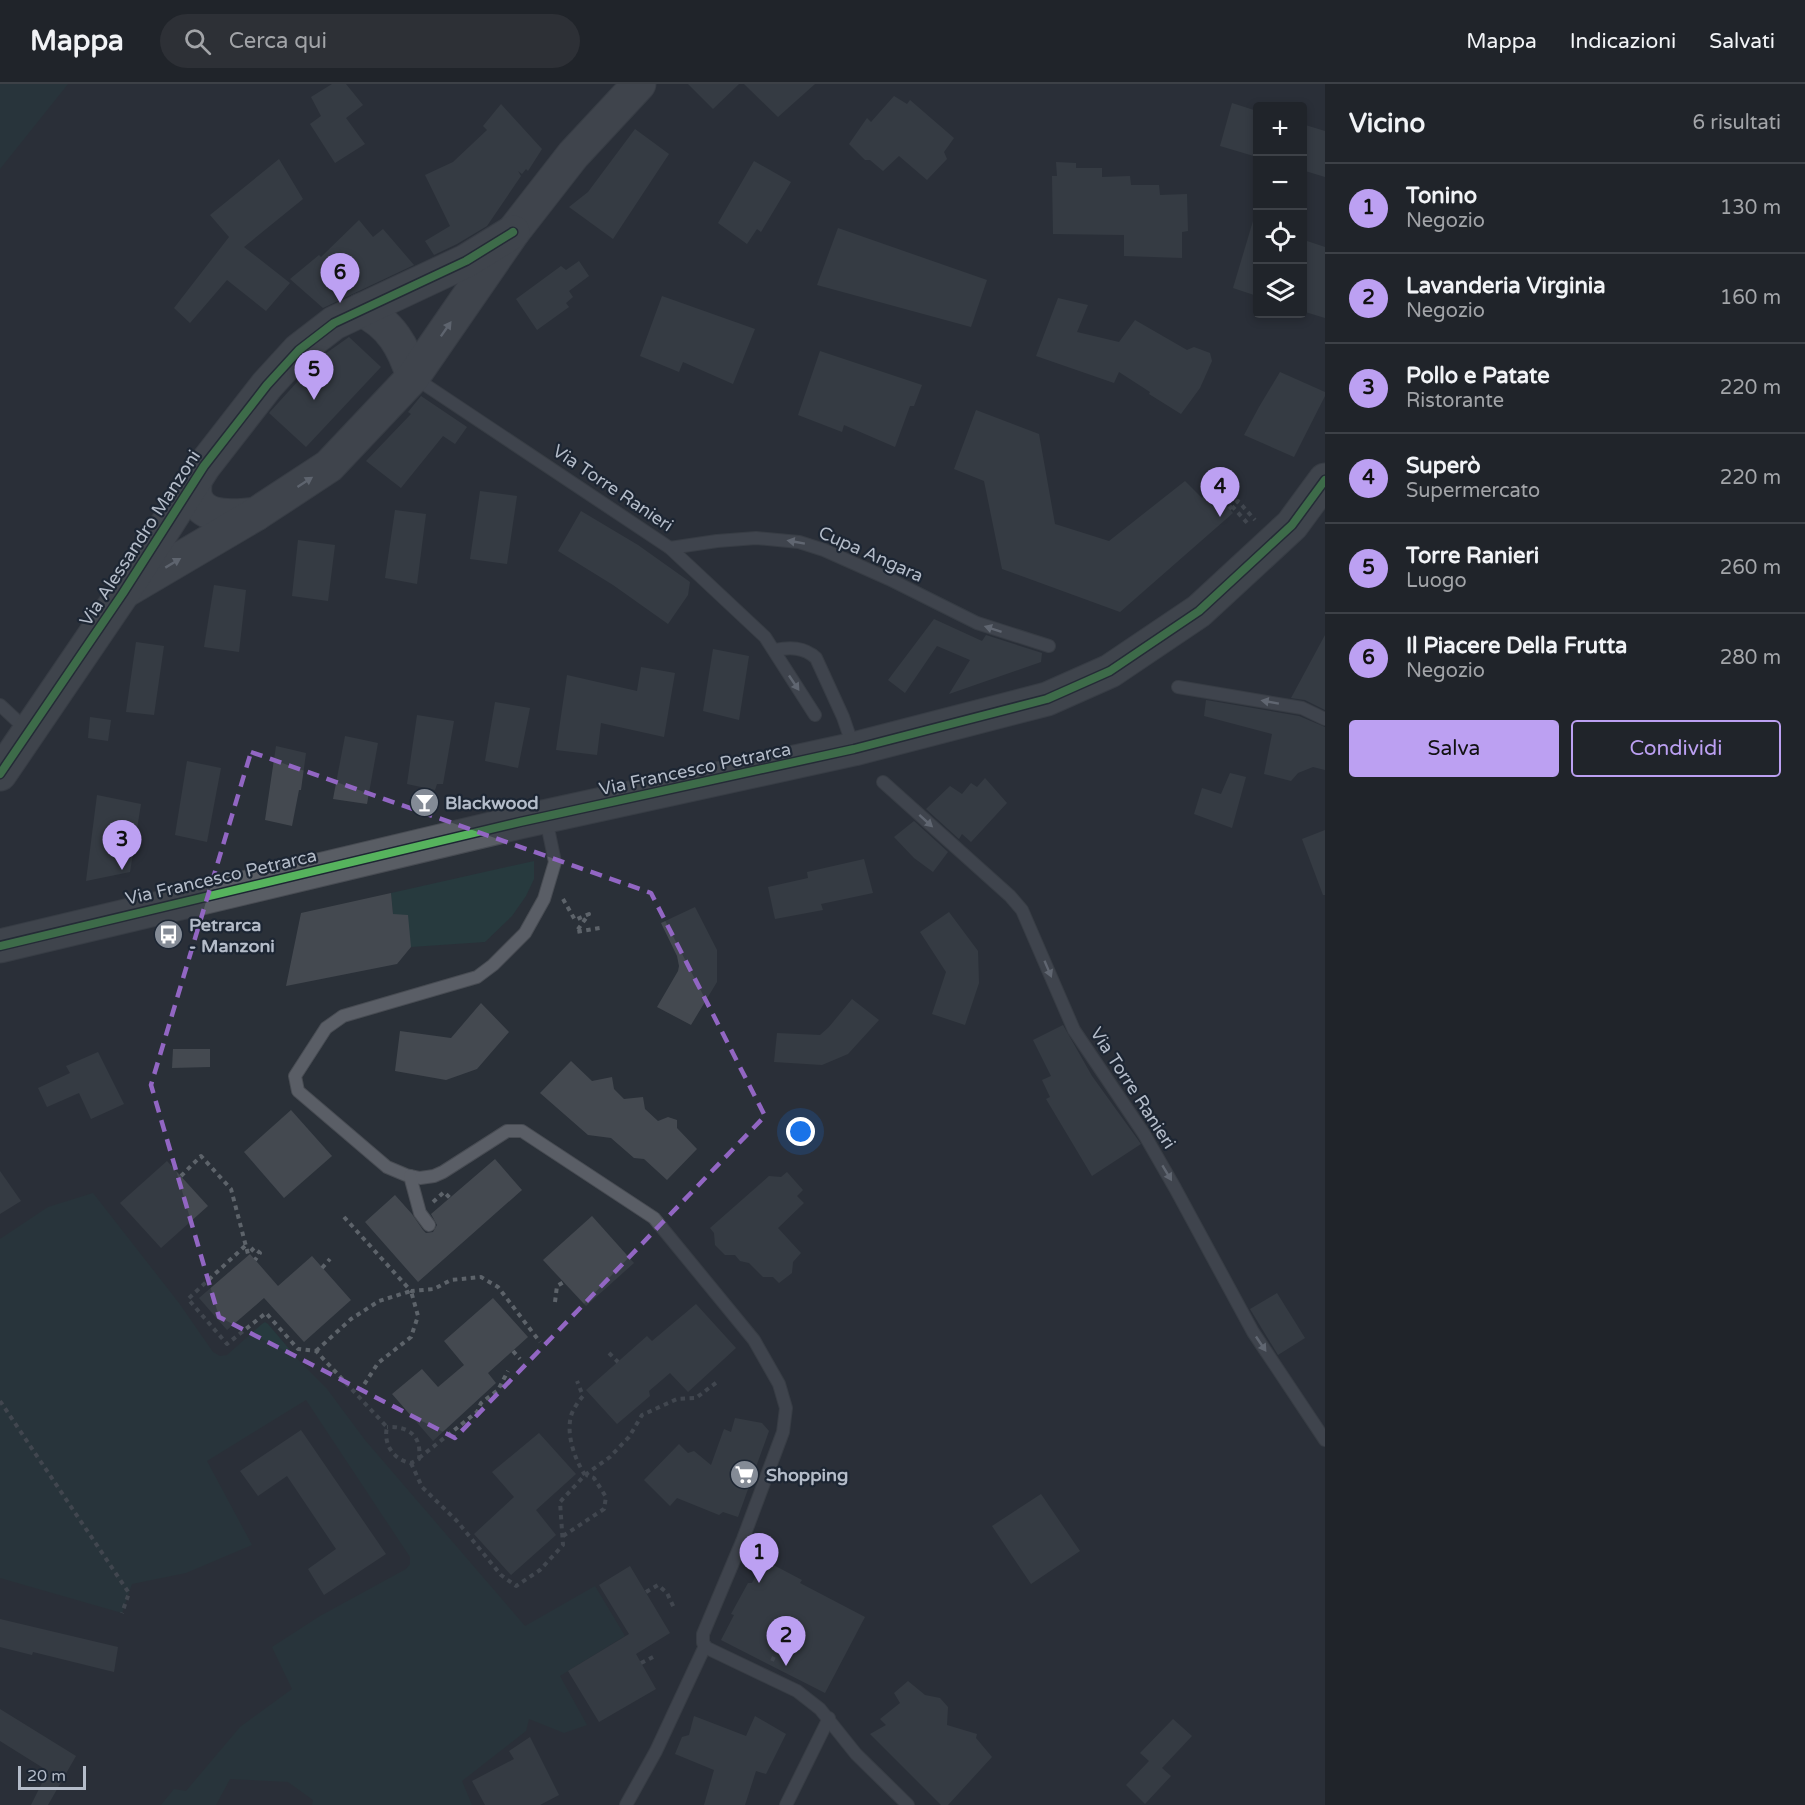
<!DOCTYPE html>
<html lang="it">
<meta charset="utf-8">
<style>
:root{--surface:#20242a;--page:#2d3036;--text:#f1f3f6;--muted:#a2a4a8;--line:#3d4147;--accent:#bca0f2}
body{margin:0;font-family:"Varela Round",sans-serif;background:var(--page);color:var(--text)}
.controls{position:absolute;right:18px;top:18px;display:grid;overflow:hidden;border-radius:6px;box-shadow:0 3px 9px #0003}
.controls button{width:54px;height:54px;display:grid;place-items:center;padding:0;border:0;border-bottom:2px solid var(--line);background:var(--surface);color:var(--text);font:30px sans-serif}
.scale{position:absolute;left:18px;bottom:15px;width:68px;box-sizing:border-box;padding-left:6px;border:3px solid #b4bcc9;border-top:0;font-size:16px;line-height:21px;white-space:nowrap;color:#b4bcc9;-webkit-text-stroke:4px #1d2633;paint-order:stroke}
.you{position:absolute;left:801px;top:1048px;width:21px;height:21px;margin:-15px;border:4px solid #fff;border-radius:50%;background:#1a73e8;box-shadow:0 0 0 9px #1a73e833}
.badge{display:grid;place-items:center;width:39px;height:39px;border-radius:50%;background:var(--accent);color:#111;font-size:20px;font-weight:700}
.pin{position:absolute;translate:-50% -50px;filter:drop-shadow(0 2px 3px #0008)}
.pin::after{content:'';position:absolute;top:32px;width:21px;height:18px;background:inherit;clip-path:polygon(0 0,100% 0,50% 100%)}
.list{margin:0;padding:0;list-style:none}
h2{display:flex;justify-content:space-between;align-items:center;height:78px;margin:0;padding:0 24px;font-size:26px}
h2 small{font-size:20px;font-weight:400;color:var(--muted)}
.list li{display:grid;grid-template-columns:39px 1fr auto;gap:18px;align-items:center;box-sizing:border-box;height:90px;padding:0 24px;border-top:2px solid var(--line)}
.list b{display:block;font-size:22px;white-space:nowrap}
.list p{margin:0;font-size:20px;white-space:nowrap;color:var(--muted)}
.list em{font-size:20px;font-style:normal;color:var(--muted)}
.actions{display:flex;gap:12px;padding:18px 24px}
.actions a{flex:1;padding:14px 0;border:2px solid var(--accent);border-radius:6px;text-align:center;font-size:21px;color:var(--accent)}
.actions .main{background:var(--accent);color:#111}
.icon{flex:none;width:33px;height:33px;fill:none;stroke:currentColor;stroke-width:2;stroke-linecap:round;stroke-linejoin:round}
.map{position:relative;flex:none;width:1325px;height:1721px;overflow:hidden}
header{display:flex;align-items:center;gap:36px;box-sizing:border-box;height:84px;padding:0 30px;background:var(--surface);border-bottom:2px solid var(--line)}
header strong{font-size:28px}
nav{display:flex;gap:33px;margin-inline-start:auto;font-size:21px}
.search{width:420px;height:54px;background:var(--page);display:flex;align-items:center;gap:15px;box-sizing:border-box;padding:0 21px;border-radius:33px;color:var(--muted);font-size:22px}
main{display:flex}
aside{flex:1;background:var(--surface)}
.map>svg:first-child{display:block}
.green{fill:#273a3e}
.building{fill:#444950}
.lines{fill:none;stroke-linecap:round;stroke-linejoin:round}
.lane-casing{stroke:#484c53;stroke-width:14}
.secondary-casing{stroke:#484c53;stroke-width:35}
.path{stroke:#5d636a;stroke-width:4;stroke-dasharray:4.5 4.5;stroke-linecap:butt}
.lane{stroke:#5a5e66;stroke-width:12}
.secondary{stroke:#595d64;stroke-width:33}
.cycleway-casing{stroke:#1d2633;stroke-width:11}
.cycleway{stroke:#56b35d;stroke-width:8}
.oneway{fill:#9da4b0}
.oneway2{fill:#a2a9b5}
.marked{fill:none;stroke:#9266c3;stroke-width:4.5;stroke-dasharray:12 8;stroke-linejoin:round}
.labels{text-anchor:middle;dominant-baseline:central;stroke-width:4.5;stroke-linejoin:round;paint-order:stroke}
.street-label{font-size:18px;fill:#b4bcc9;stroke:#1d2633}
.poi-label{font-size:18px;font-weight:bold;fill:#b4bcc9;stroke:#1d2633;text-anchor:start}
</style>
<header>
<strong>Mappa</strong>
<div class="search"><svg class="icon" aria-label="search" viewBox="0 0 24 24"><circle cx="10" cy="10" r="6"/><path d="M15 15l6 6"/></svg>Cerca qui</div>
<nav><a>Mappa</a><a>Indicazioni</a><a>Salvati</a></nav>
</header>
<main>
<div class="map">
<svg width="1325" height="1721" viewBox="0 0 1325 1721">
<rect width="100%" height="100%" fill="#2a3038"/>
<g class="green">
<polygon points="0,0 68,0 0,85"/>
<polygon points="534,777 534,795 526,812 512,832 485,858 411,863 393,830 391,809"/>
<polygon points="93,1109 179,1219 213,1268 220,1272 227,1271 262,1240 265,1238 268,1240 302,1280 327,1305 365,1356 525,1542 595,1502 625,1552 560,1592 587,1641 564,1649 529,1635 526,1647 462,1697 472,1721 312,1721 313,1716 288,1698 230,1695 216,1721 161,1721 174,1705 186,1707 240,1643 292,1605 272,1563 320,1532 406,1485 410,1480 410,1473 306,1316 207,1377 252,1461 186,1489 132,1500 122,1529 0,1494 0,1155 48,1123"/>
</g>
<g class="building">
<polygon points="332,0 346,0 363,21 346,34 365,60 335,79 310,40 321,32 311,13"/>
<polygon points="688,0 739,0 713,25"/>
<polygon points="744,0 815,0 778,33"/>
<polygon points="894,12 907,20 910,16 954,54 944,68 947,75 927,96 899,72 883,87 870,76 865,76 849,60 867,34 871,38"/>
<polygon points="1232,19 1257,27 1257,73 1220,62"/>
<polygon points="501,20 542,65 528,87 526,85 522,90 518,87 521,92 487,142 457,160 434,171 425,157 450,142 425,91 453,78 487,46 483,42"/>
<polygon points="1302,40 1325,47 1325,93 1302,86"/>
<polygon points="635,45 669,70 613,155 569,123 588,108"/>
<polygon points="279,75 303,115 244,163 290,199 266,227 227,196 190,239 174,224 229,153 210,131"/>
<polygon points="754,77 791,98 761,148 757,145 747,160 718,139"/>
<polygon points="1056,78 1076,79 1076,84 1102,84 1102,93 1130,92 1131,101 1159,101 1160,111 1187,110 1188,147 1182,148 1182,174 1124,172 1124,151 1053,150 1052,92 1057,92"/>
<polygon points="359,136 373,153 383,145 414,181 323,224 290,195 319,171 321,173"/>
<polygon points="1253,137 1257,138 1257,212 1233,204"/>
<polygon points="838,144 987,196 971,243 817,201"/>
<polygon points="1307,157 1325,163 1325,234 1302,227 1302,171"/>
<polygon points="579,177 589,192 569,207 573,213 566,219 569,223 537,246 516,215 561,182 566,186"/>
<polygon points="662,212 755,245 733,300 683,278 679,288 640,272"/>
<polygon points="1058,214 1088,221 1077,248 1119,258 1135,236 1187,266 1194,263 1210,269 1212,277 1200,304 1181,330 1149,310 1150,308 1119,288 1114,299 1036,272"/>
<polygon points="349,253 381,283 306,363 269,329 318,275"/>
<polygon points="820,267 922,301 914,322 910,322 895,363 844,341 842,348 798,331"/>
<polygon points="1280,288 1325,308 1325,312 1294,373 1244,351 1259,323"/>
<polygon points="421,312 467,343 455,360 443,352 401,404 366,377 411,330 408,328"/>
<polygon points="976,326 1039,350 1055,440 1109,457 1185,397 1202,414 1212,405 1233,429 1120,528 1002,485 984,397 954,385"/>
<polygon points="480,407 517,412 507,480 470,475"/>
<polygon points="395,426 426,430 417,500 385,494"/>
<polygon points="581,427 638,461 690,498 688,511 668,540 613,501 558,467"/>
<polygon points="298,456 335,461 328,517 292,512"/>
<polygon points="214,501 246,506 239,568 204,563"/>
<polygon points="934,535 982,557 986,551 1042,569 1041,578 949,610 970,576 937,562 905,609 888,596"/>
<polygon points="1325,551 1325,626 1305,616 1291,614"/>
<polygon points="136,558 164,562 154,631 126,628"/>
<polygon points="713,565 749,572 739,636 703,627"/>
<polygon points="641,583 675,589 664,653 601,639 597,671 556,666 567,591 637,607"/>
<polygon points="1206,616 1299,632 1325,643 1325,686 1313,683 1298,689 1291,697 1264,690 1272,650 1204,632"/>
<polygon points="495,618 530,624 518,684 485,677"/>
<polygon points="417,631 454,637 443,700 437,700 435,706 407,700"/>
<polygon points="90,633 111,636 108,657 88,654"/>
<polygon points="345,652 378,659 367,720 333,715"/>
<polygon points="276,662 306,669 301,706 299,706 292,742 265,736"/>
<polygon points="187,677 221,684 207,758 175,751"/>
<polygon points="1230,689 1246,693 1232,744 1194,730 1202,704 1221,710"/>
<polygon points="985,694 1007,719 971,758 962,750 959,755 926,725 950,702 962,710 971,699 977,703"/>
<polygon points="97,711 141,720 130,788 86,797"/>
<polygon points="914,737 948,768 933,788 914,774 894,753"/>
<polygon points="1325,746 1325,811 1323,811 1302,755"/>
<polygon points="864,775 873,809 821,820 823,826 775,835 768,803 808,794 807,788"/>
<polygon points="391,809 393,830 408,831 411,863 397,880 286,902 301,829"/>
<polygon points="695,823 717,866 717,898 691,941 657,923 678,887 679,882 677,872 661,839"/>
<polygon points="949,828 978,867 979,899 965,941 932,930 946,888 920,848"/>
<polygon points="852,915 879,936 848,970 822,981 774,978 777,949 820,951 829,943"/>
<polygon points="481,919 509,948 477,985 446,996 395,987 400,947 451,954"/>
<polygon points="1063,941 1092,992 1141,1060 1092,1092 1046,1015 1050,1013 1042,996 1051,992 1033,956"/>
<polygon points="173,965 210,965 210,983 172,984"/>
<polygon points="98,968 124,1020 91,1035 79,1009 47,1023 38,1004 70,989 66,982"/>
<polygon points="571,977 592,997 612,993 614,1005 624,1015 643,1013 645,1025 658,1037 668,1033 677,1036 677,1044 697,1065 667,1096 644,1075 634,1074 611,1054 588,1051 540,1009"/>
<polygon points="291,1026 332,1072 284,1114 244,1068"/>
<polygon points="495,1075 522,1106 418,1198 365,1138 395,1111 412,1130 423,1146 426,1149 433,1148 437,1141 431,1130"/>
<polygon points="167,1077 208,1122 161,1164 120,1119"/>
<polygon points="0,1087 21,1117 0,1130"/>
<polygon points="787,1088 803,1106 797,1112 804,1119 778,1144 801,1169 793,1178 792,1189 779,1199 773,1193 763,1193 749,1179 740,1177 735,1171 725,1171 715,1161 714,1149 710,1144 769,1092 781,1093"/>
<polygon points="592,1132 634,1179 586,1222 543,1176"/>
<polygon points="250,1170 278,1202 312,1172 351,1216 304,1258 264,1214 227,1246 199,1214"/>
<polygon points="1277,1209 1305,1254 1278,1271 1250,1225"/>
<polygon points="493,1214 528,1253 488,1289 496,1299 433,1357 392,1310 422,1285 438,1303 464,1281 444,1257"/>
<polygon points="696,1220 736,1264 688,1308 670,1289 649,1307 650,1312 617,1340 586,1306 647,1252 652,1257"/>
<polygon points="735,1334 762,1339 769,1347 738,1433 723,1428 719,1431 677,1414 670,1422 644,1396 679,1360 688,1369 694,1367 711,1381 724,1345 731,1348"/>
<polygon points="301,1346 386,1470 324,1511 308,1485 336,1465 287,1392 258,1412 240,1387"/>
<polygon points="539,1349 576,1390 536,1426 556,1451 511,1491 474,1450 514,1413 492,1388"/>
<polygon points="1041,1410 1080,1467 1031,1500 992,1442"/>
<polygon points="764,1476 802,1496 800,1499 865,1533 825,1609 721,1556 734,1531 731,1530 748,1499 752,1499"/>
<polygon points="630,1482 670,1549 636,1570 656,1605 599,1638 568,1587 629,1550 599,1501"/>
<polygon points="0,1535 118,1563 114,1588 33,1568 32,1571 0,1563"/>
<polygon points="908,1597 925,1611 940,1614 948,1623 947,1641 977,1650 976,1654 992,1673 948,1721 941,1721 870,1650 886,1641 880,1635 900,1619 894,1609"/>
<polygon points="0,1625 76,1672 48,1721 31,1721 48,1687 0,1657"/>
<polygon points="694,1632 746,1652 755,1632 786,1650 766,1690 756,1687 745,1721 704,1721 714,1686 675,1670 682,1653 689,1651"/>
<polygon points="1173,1635 1192,1652 1162,1684 1171,1692 1145,1720 1126,1701 1149,1677 1140,1669"/>
<polygon points="530,1653 559,1711 540,1721 485,1721 472,1697 514,1675 509,1667"/>
</g>
<g class="lines">
<defs>
<g id="lane">
<polyline points="415,294 670,464 765,553 815,631"/>
<polyline points="670,464 717,457 756,454 799,458 824,466 889,495 977,539 1049,562"/>
<path d="M 775,566 C 790,563 804,563 816,574 L 843,633 L 854,665"/>
<polyline points="1178,603 1302,624 1325,635"/>
<polyline points="0,621 28,647"/>
<polyline points="883,698 1010,812 1022,826 1074,946 1144,1050 1175,1104 1253,1248 1325,1356"/>
<polyline points="546,735 555,778 544,815 525,849 493,881 477,893 343,932 326,944 295,992 298,1007 387,1083 406,1091 420,1094 434,1092 443,1088 507,1047 522,1047 654,1134 754,1256 779,1300 786,1324 783,1348 743,1455 703,1550 703,1559 707,1564 797,1607 820,1625 856,1670 908,1721"/>
<polyline points="410,1092 420,1129 429,1141"/>
<polyline points="626,1721 656,1667 705,1562"/>
<polyline points="786,1721 829,1634"/>
</g>
<g id="secondary">
<path d="M 361,226 C 391,239 404,264 413,293"/>
<path d="M 195,395 C 195,400 194,409 196,414 C 204,437 238,432 256,430"/>
<polyline points="127,506 256,430 329,382 413,293 513,148 573,71 639,0"/>
<polyline points="0,690 123,509 204,382 267,301 299,266 334,239 466,177 513,148"/>
<polyline points="0,862 520,738 854,665 1047,615 1110,587 1199,527 1292,441 1325,396"/>
</g>
</defs>
<use href="#lane" class="lane-casing"/>
<use href="#secondary" class="secondary-casing"/>
<g class="path">
<polyline points="1232,422 1249,441"/>
<polyline points="1229,425 1238,417 1255,436"/>
<polyline points="563,815 575,836 589,830 576,848 600,844"/>
<polyline points="181,1092 201,1072 231,1105 248,1170 254,1164 260,1169 255,1176"/>
<polyline points="433,1118 444,1108 450,1114"/>
<polyline points="344,1133 411,1207 434,1205 451,1196 481,1193 498,1203 540,1258"/>
<path d="M 245,1162 L 188,1215 L 227,1260 L 266,1229 L 298,1265 L 316,1267 L 387,1343 C 383,1361 394,1376 411,1379 L 419,1375 C 422,1352 409,1342 387,1343"/>
<polyline points="322,1184 330,1175"/>
<polyline points="555,1218 557,1202 564,1198"/>
<polyline points="316,1267 351,1235 379,1217 411,1207 418,1232 411,1253 378,1279 358,1310"/>
<polyline points="513,1267 520,1275"/>
<polyline points="609,1269 618,1278"/>
<polyline points="0,1317 129,1509 122,1529"/>
<polyline points="419,1374 477,1328 481,1319 498,1306 508,1287"/>
<path d="M 411,1379 L 422,1403 L 456,1436 L 501,1491 L 516,1502 L 540,1486 L 563,1461 L 560,1418 L 585,1391 C 575,1376 566,1351 571,1332 C 573,1325 578,1318 583,1312 L 577,1297"/>
<polyline points="585,1391 610,1373 629,1353 642,1331 677,1315 696,1314 717,1298"/>
<polyline points="563,1452 604,1425 606,1413 594,1394 586,1391"/>
<polyline points="646,1508 658,1501 667,1509 675,1526"/>
<polyline points="772,1577 785,1549"/>
<polyline points="641,1579 653,1573"/>
</g>
<use href="#lane" class="lane"/>
<use href="#secondary" class="secondary"/>
<defs>
<g id="cycleway">
<polyline points="0,690 123,509 204,382 267,301 299,266 334,239 466,177 513,148"/>
<polyline points="0,862 520,738 854,665 1047,615 1110,587 1199,527 1292,441 1325,396"/>
</g>
</defs>
<use href="#cycleway" class="cycleway-casing"/>
<use href="#cycleway" class="cycleway"/>
</g>
<defs><path id="oneway-solid" d="M-6-.8H1V-3.2L6.5 0L1 3.2V.8H-6Z" transform="scale(1.5)"/></defs>
<g class="oneway">
<use href="#oneway-solid" transform="translate(446 245) rotate(-55)"/>
<use href="#oneway-solid" transform="translate(305 398) rotate(-33)"/>
<use href="#oneway-solid" transform="translate(173 479) rotate(-31)"/>
</g>
<g class="oneway2">
<use href="#oneway-solid" transform="translate(796 458) rotate(-170)"/>
<use href="#oneway-solid" transform="translate(993 545) rotate(-162)"/>
<use href="#oneway-solid" transform="translate(794 599) rotate(56)"/>
<use href="#oneway-solid" transform="translate(1270 618) rotate(-170)"/>
<use href="#oneway-solid" transform="translate(926 737) rotate(42)"/>
<use href="#oneway-solid" transform="translate(1048 885) rotate(67)"/>
<use href="#oneway-solid" transform="translate(1167 1089) rotate(59)"/>
<use href="#oneway-solid" transform="translate(1261 1260) rotate(56)"/>
</g>
<path d="M0 0H1325V1721H0ZM 251,668 L 651,809 L 765,1032 L 455,1354 L 219,1233 L 151,1001 Z" fill="#2a3038" fill-opacity=".55" fill-rule="evenodd"/>
<path class="marked" d="M 251,668 L 651,809 L 765,1032 L 455,1354 L 219,1233 L 151,1001 Z"/>
<defs>
<symbol id="bar-disc" viewBox="-11 -11 22 22"><circle r="9.5" fill="#848b96" stroke="#1d2633"/><path d="M-6-5H6L.8 .8V4.5H3.5V6h-7V4.5H-.8V.8Z" fill="#fff"/></symbol>
<symbol id="bus-disc" viewBox="-11 -11 22 22"><circle r="9.5" fill="#848b96" stroke="#1d2633"/><path d="M-5-6H5V4H4V6H2V4H-2V6H-4V4H-5ZM-3.5-4V0h7V-4ZM-3.5 1.2v1.5H-2V1.2ZM2 1.2v1.5H3.5V1.2Z" fill="#fff"/></symbol>
<symbol id="supermarket-disc" viewBox="-11 -11 22 22"><circle r="9.5" fill="#848b96" stroke="#1d2633"/><path d="M-6-5.5h2.5l.6 2H6L4.5 2H-2.5L-4.4-4H-6ZM-1.5 3.2a1.3 1.3 0 1 0 .1 0ZM3 3.2a1.3 1.3 0 1 0 .1 0Z" fill="#fff"/></symbol>
</defs>
<g fill-rule="evenodd">
<use href="#bar-disc" x="408" y="702" width="33" height="33"/>
<use href="#bus-disc" x="152" y="834" width="33" height="33"/>
<use href="#supermarket-disc" x="728" y="1374" width="33" height="33"/>
</g>
<g class="labels">
<g class="street-label">
<text transform="translate(613 404) rotate(34)">Via Torre Ranieri</text>
<text transform="translate(140 454) rotate(-57)">Via Alessandro Manzoni</text>
<text transform="translate(871 470) rotate(24)">Cupa Angara</text>
<text transform="translate(695 685) rotate(-12)">Via Francesco Petrarca</text>
<text transform="translate(221 793) rotate(-13)">Via Francesco Petrarca</text>
<text transform="translate(1133 1004) rotate(57)">Via Torre Ranieri</text>
</g>
<g class="poi-label">
<text x="445" y="719">Blackwood</text>
<text x="189" y="841">Petrarca<tspan x="189" dy="21">- Manzoni</tspan></text>
<text x="766" y="1391">Shopping</text>
</g>
</g>
</svg>
<div class="controls">
<button>+</button>
<button>−</button>
<button><svg class="icon" aria-label="locate" viewBox="0 0 24 24"><circle cx="12" cy="12" r="6"/><path d="M12 2v4M12 18v4M2 12h4M18 12h4"/></svg></button>
<button><svg class="icon" aria-label="layers" viewBox="0 0 24 24"><path d="M12 4l9 5-9 5-9-5zM3 14l9 5 9-5"/></svg></button>
</div>
<div class="scale">20 m</div>
<div class="you"></div>
<div class="pin badge" style="left:759px;top:1499px">1</div>
<div class="pin badge" style="left:786px;top:1582px">2</div>
<div class="pin badge" style="left:122px;top:786px">3</div>
<div class="pin badge" style="left:1220px;top:433px">4</div>
<div class="pin badge" style="left:314px;top:316px">5</div>
<div class="pin badge" style="left:340px;top:219px">6</div>
</div>
<aside>
<h2>Vicino<small>6 risultati</small></h2>
<ul class="list">
<li><span class="badge">1</span><div><b>Tonino</b><p>Negozio</p></div><em>130 m</em></li>
<li><span class="badge">2</span><div><b>Lavanderia Virginia</b><p>Negozio</p></div><em>160 m</em></li>
<li><span class="badge">3</span><div><b>Pollo e Patate</b><p>Ristorante</p></div><em>220 m</em></li>
<li><span class="badge">4</span><div><b>Superò</b><p>Supermercato</p></div><em>220 m</em></li>
<li><span class="badge">5</span><div><b>Torre Ranieri</b><p>Luogo</p></div><em>260 m</em></li>
<li><span class="badge">6</span><div><b>Il Piacere Della Frutta</b><p>Negozio</p></div><em>280 m</em></li>
</ul>
<div class="actions"><a class="main">Salva</a><a>Condividi</a></div>
</aside>
</main>
